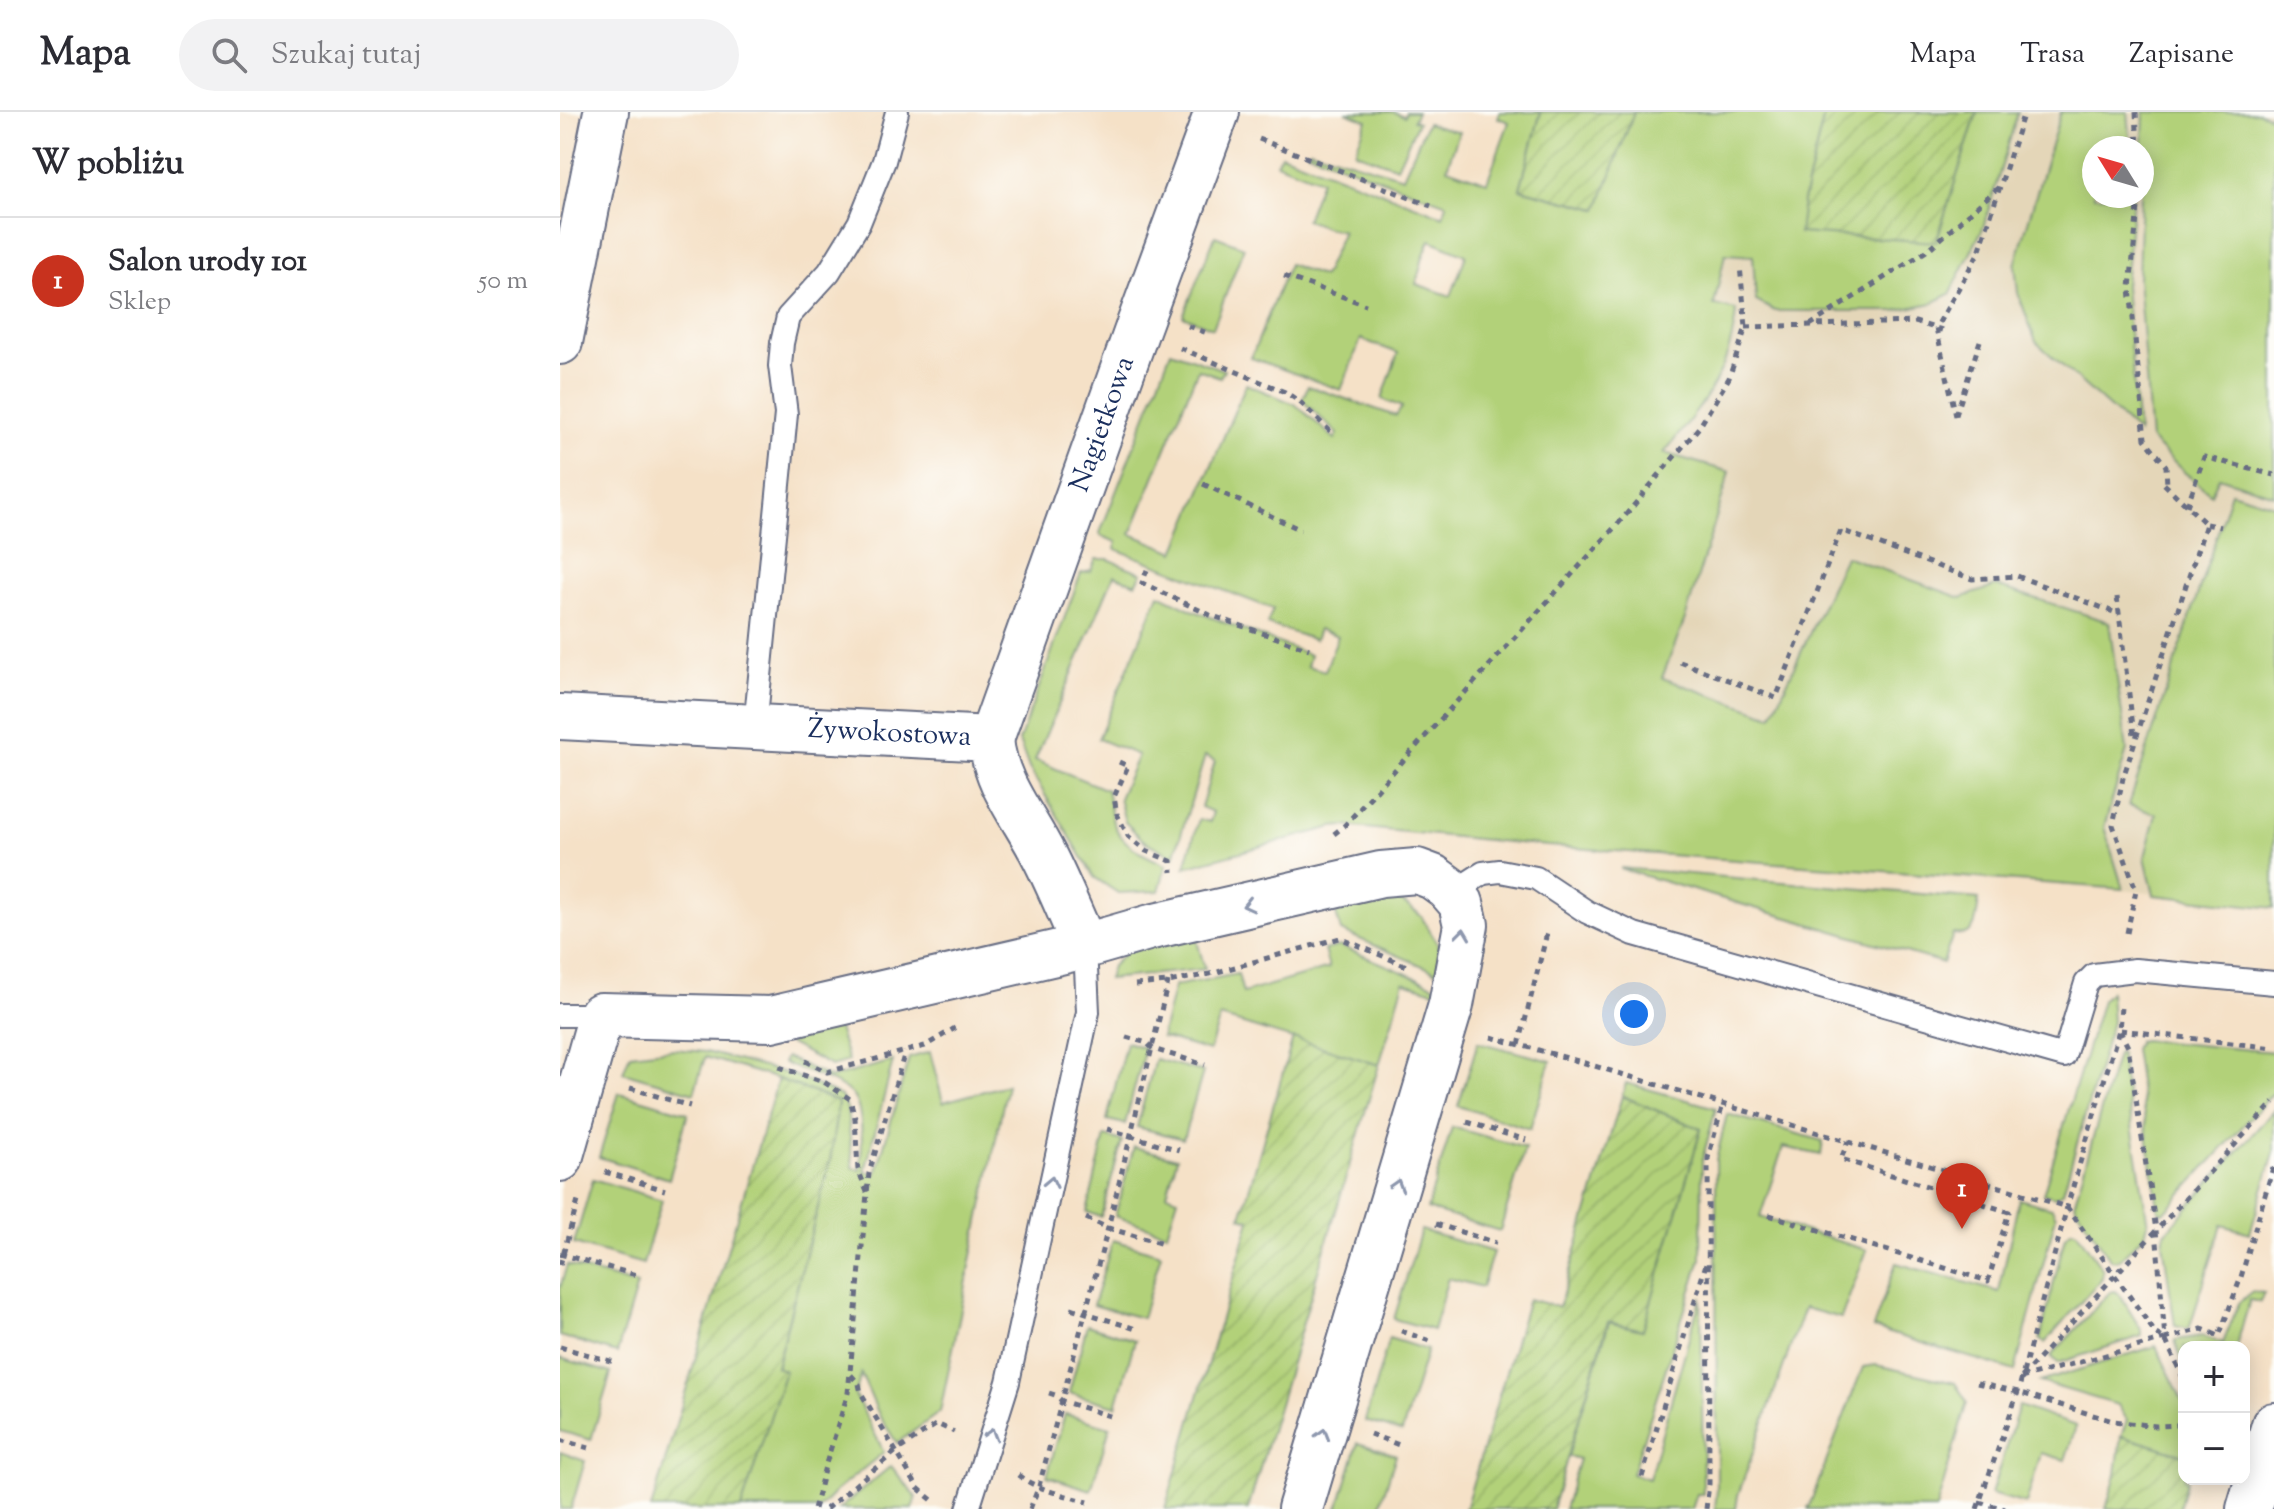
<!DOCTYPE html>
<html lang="pl">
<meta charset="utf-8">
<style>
:root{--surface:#fff;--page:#f2f2f3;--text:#2b2b33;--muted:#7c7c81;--line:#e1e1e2;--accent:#c8321e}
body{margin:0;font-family:"Sorts Mill Goudy",serif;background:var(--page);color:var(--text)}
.controls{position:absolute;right:24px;bottom:24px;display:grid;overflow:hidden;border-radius:16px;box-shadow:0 4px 20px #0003}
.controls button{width:72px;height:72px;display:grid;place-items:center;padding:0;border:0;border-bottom:2px solid var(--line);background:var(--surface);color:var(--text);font:40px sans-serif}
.compass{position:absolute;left:1522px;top:24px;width:72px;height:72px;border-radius:50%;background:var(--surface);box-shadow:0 4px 20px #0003;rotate:307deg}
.you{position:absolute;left:1074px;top:902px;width:28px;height:28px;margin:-20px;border:6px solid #fff;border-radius:50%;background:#1a73e8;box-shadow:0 0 0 12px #1a73e833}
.badge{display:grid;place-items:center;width:52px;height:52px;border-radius:50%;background:var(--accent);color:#fff;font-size:26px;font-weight:700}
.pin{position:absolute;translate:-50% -66px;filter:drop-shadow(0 2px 4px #0008)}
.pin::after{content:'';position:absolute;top:42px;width:28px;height:24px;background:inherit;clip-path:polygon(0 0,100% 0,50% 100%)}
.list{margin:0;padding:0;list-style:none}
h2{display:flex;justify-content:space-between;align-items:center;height:104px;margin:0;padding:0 32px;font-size:34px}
h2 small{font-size:26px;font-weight:400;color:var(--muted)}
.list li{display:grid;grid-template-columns:52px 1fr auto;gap:24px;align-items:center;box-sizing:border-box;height:128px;padding:0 32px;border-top:2px solid var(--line)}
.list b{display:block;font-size:30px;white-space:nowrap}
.list p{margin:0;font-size:26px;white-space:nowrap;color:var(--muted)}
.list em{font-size:26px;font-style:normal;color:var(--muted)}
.icon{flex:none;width:44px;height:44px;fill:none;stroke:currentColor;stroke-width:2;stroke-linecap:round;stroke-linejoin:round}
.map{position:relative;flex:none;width:1714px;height:1397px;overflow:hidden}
header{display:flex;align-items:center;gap:48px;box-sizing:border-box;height:112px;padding:0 40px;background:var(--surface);border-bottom:2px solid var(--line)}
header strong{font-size:38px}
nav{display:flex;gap:44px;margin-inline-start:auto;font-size:28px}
.search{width:560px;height:72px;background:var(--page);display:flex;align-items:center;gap:20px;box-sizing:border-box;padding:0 28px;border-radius:44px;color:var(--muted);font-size:30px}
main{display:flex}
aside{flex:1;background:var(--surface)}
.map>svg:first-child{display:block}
.built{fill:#e4d6b8;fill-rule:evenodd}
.green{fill:#b2d179;stroke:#66806c;stroke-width:2;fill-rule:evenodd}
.garden{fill:url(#garden-furrows);stroke:#66806c;stroke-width:2}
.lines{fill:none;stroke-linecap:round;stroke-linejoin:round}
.lane-casing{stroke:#676d83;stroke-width:26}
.street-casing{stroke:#676d83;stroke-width:48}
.path{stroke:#676d83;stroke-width:5;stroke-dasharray:6 6;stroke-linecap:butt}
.lane{stroke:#fff;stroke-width:22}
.street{stroke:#fff;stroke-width:44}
.oneway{stroke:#8d97ae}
.labels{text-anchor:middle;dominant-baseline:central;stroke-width:6;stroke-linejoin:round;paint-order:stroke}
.street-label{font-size:28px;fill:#1b2f5e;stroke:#fdfcf7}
</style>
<header>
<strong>Mapa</strong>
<div class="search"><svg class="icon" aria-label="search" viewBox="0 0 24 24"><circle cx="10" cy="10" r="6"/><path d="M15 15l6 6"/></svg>Szukaj tutaj</div>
<nav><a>Mapa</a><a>Trasa</a><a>Zapisane</a></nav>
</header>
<main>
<aside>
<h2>W pobliżu<small></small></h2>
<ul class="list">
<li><span class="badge">1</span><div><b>Salon urody 101</b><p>Sklep</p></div><em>50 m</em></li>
</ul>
</aside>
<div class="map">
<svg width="1714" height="1397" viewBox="0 0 1714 1397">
<defs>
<pattern id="garden-furrows" width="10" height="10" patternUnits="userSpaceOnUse" patternTransform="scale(2)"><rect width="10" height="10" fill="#b2d179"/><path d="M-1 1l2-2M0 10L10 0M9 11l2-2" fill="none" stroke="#98b46b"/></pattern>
</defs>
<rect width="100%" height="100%" fill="#fdfcf7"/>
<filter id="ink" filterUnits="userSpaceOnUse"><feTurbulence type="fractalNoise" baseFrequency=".0125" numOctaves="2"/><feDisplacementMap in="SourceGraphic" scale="16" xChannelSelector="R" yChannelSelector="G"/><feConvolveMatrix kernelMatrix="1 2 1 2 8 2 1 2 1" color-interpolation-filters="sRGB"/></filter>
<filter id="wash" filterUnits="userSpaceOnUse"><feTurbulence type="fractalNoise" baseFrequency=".006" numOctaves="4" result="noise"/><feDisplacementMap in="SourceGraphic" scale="32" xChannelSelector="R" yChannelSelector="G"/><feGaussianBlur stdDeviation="1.8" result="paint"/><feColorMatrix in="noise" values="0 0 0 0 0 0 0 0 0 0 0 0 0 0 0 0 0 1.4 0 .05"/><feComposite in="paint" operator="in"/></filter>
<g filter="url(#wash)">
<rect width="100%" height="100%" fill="#f5e1c7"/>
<path class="built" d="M 1417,0 L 1714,0 L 1714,790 L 988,734 L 784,714 L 773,715 L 1094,111 L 1376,130 ZM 1534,36 L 1582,36 L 1582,84 L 1534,84 Z"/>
<g class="green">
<polygon points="786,0 834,0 844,4 846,0 857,0 853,8 858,10 837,55 795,40 807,8"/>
<path d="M 940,0 L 981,0 L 960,77 L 1037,97 L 1074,0 L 1265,0 L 1243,89 L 1376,130 L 1417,0 L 1458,0 L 1423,116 L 1390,182 L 1372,191 L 1334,199 L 1215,199 L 1196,189 L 1193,144 L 1165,142 L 1154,193 L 1176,198 C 1171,261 1141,294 1104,341 L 1170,360 L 1126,504 L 1102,566 L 1212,604 L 1285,444 L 1401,486 L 1436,474 L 1549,510 L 1567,638 L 1544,715 L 1563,777 L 988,734 L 784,714 L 773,715 L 625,755 L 639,707 L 650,710 L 653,700 L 641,695 L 655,649 L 645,644 L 614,745 L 584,729 L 565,710 L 559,686 L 578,643 L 538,627 L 599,482 L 632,498 L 750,543 L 747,554 L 765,559 L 778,524 L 759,517 L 755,528 L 707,512 L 713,497 L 555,437 L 557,430 L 541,424 L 540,421 L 611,239 L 664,258 L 660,265 L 638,257 L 571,422 L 615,440 L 686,272 L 735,292 L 775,327 L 778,322 L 742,288 L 748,274 L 836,304 L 842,295 L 822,287 L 838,241 L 801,227 L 781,278 L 691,246 L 729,152 L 763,165 L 783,119 L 768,116 L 746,108 L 761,68 L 716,51 L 721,42 L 883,104 L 887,92 L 748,40 L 750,37 L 843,65 L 867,11 L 899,20 L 887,56 L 927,70 L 949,10 L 938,6 ZM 870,128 L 906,143 L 891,184 L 856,172 L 863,145 Z"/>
<polygon points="1501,0 1568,0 1571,36 1534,36 1534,84 1573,84 1565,174 1578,321 1476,230 1458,181 1455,153"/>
<polygon points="1584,0 1697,0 1714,6 1714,383 1659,365 1651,382 1624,360 1591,328 1578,166"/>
<polygon points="655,124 684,135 653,216 623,204"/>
<polygon points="1671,380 1714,393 1714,796 1594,783 1585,745 1596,702 1569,693"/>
<path d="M 536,447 L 548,447 L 582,461 L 576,472 L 554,463 L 475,648 L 547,678 C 550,689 550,700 553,710 C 562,734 584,743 606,753 L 599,779 L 558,781 L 534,765 L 469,656 L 459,629 L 521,461 L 531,459 Z"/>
<path d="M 1061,757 L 1061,756 L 1419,787 C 1416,806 1418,826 1393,822 L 1383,851 Z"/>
<polygon points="806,780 838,787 861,804 878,833 879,861 781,819 771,784"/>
<polygon points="635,822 645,857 548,867 552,854 567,839"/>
<polygon points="780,834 876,874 878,880 844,870 819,953 660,905 649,939 601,925 614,874 678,862 683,881 769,856 764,838"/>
<polygon points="1550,880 1552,910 1503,1080 1495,1085 1483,1082 1542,888"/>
<polygon points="276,910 288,949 271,954 217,925"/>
<polygon points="1584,928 1714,940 1714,980 1604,1101 1600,1100 1598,1095 1574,937 1578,929"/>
<polygon points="566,930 585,936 565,1012 547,1008"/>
<polygon points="918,930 991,949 970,1017 898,994"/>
<path d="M 113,937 L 146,940 L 233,963 L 281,984 L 287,996 L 293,1056 L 300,1058 C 302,1039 305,999 292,983 C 282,970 239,958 223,951 L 226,945 L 271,966 L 333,949 L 305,1059 L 316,1062 L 349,946 L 370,940 L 383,990 L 447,973 L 380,1300 L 337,1331 L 320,1305 L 301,1262 L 295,1283 L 324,1340 L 276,1379 L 259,1397 L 181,1397 L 224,1259 L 216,1256 L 270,1049 L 278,990 L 218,967 L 145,945 L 134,981 L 63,960 L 70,942 Z"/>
<polygon points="1560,940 1588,1112 1585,1122 1559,1148 1555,1149 1550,1147 1516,1095 1515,1089 1557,942"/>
<polygon points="595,947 643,960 623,1027 577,1015"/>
<polygon points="1066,971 1156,996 1142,1049 1141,1147 1072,1362 1089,1367 1141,1184 1143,1382 1137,1382 1132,1397 1004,1397 1019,1347 1008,1344 1049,1210 1082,1218 1141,1017 1062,984"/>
<polygon points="59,981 128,1001 109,1067 39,1045"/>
<polygon points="1714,998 1714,1041 1690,1121 1662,1113 1629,1217 1615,1214 1603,1130 1605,1121"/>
<polygon points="1167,1002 1263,1029 1261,1043 1223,1035 1200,1105 1307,1138 1281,1206 1244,1196 1178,1383 1176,1397 1155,1397 1157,1377 1156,1048"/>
<polygon points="892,1015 965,1036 940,1119 867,1097"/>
<polygon points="545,1024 562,1029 541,1105 527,1100"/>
<polygon points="574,1035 617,1046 607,1082 618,1086 607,1121 555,1104"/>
<polygon points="33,1067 102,1088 83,1152 14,1132"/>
<polygon points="1459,1087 1492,1096 1496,1104 1455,1259 1313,1216 1336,1151 1439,1180"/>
<polygon points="861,1118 933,1140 922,1175 888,1166 873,1218 834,1207"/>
<polygon points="1512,1118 1517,1120 1543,1158 1542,1166 1485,1231 1480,1228 1505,1124"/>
<polygon points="553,1128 601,1142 582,1206 533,1193"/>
<polygon points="7,1153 77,1173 57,1241 0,1224 0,1176"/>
<polygon points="1555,1179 1559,1182 1582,1219 1582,1224 1498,1251 1491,1244 1550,1180"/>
<polygon points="1692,1180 1704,1181 1700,1190 1690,1188 1676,1235 1624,1235 1624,1254 1615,1228 1643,1224 1663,1231 1679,1191"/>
<polygon points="527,1213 575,1228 556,1294 509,1281"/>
<polygon points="829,1226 867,1238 842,1320 805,1309"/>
<polygon points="1596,1234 1624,1292 1624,1343 1561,1324 1567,1308 1558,1293 1480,1270"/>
<polygon points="0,1246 51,1261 31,1328 0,1319"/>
<polygon points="1316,1253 1395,1271 1407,1290 1376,1397 1248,1397 1303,1255"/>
<polygon points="1459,1294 1516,1314 1505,1348 1481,1341 1466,1392 1431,1382"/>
<polygon points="505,1302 550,1315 531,1378 487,1364"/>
<polygon points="798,1331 836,1343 819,1397 778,1397"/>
<polygon points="0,1340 25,1349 11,1397 0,1397"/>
<polygon points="331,1354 356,1385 352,1397 279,1397"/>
</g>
<g class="garden">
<polygon points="981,0 1074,0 1038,97 960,77"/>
<polygon points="1265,0 1417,0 1376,130 1239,121 1243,89"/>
<polygon points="733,926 819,953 688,1397 605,1397 690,1108 681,1105"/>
<polygon points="218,967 278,990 270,1049 216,1255 225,1259 181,1397 91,1397"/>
<polygon points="1062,984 1141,1017 1083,1218 1048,1210 992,1397 905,1397 968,1187 999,1195"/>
<polygon points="1561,1324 1624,1343 1624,1367 1627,1367 1619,1397 1546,1397 1556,1362"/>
</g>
</g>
<g filter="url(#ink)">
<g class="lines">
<defs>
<g id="lane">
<polyline points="195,615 226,302 220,254 222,231 228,205 269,160 299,111 324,49 337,0"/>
<polyline points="892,781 923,761 940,759 976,766 1027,800 1074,822 1504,944 1526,871 1534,863 1575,858 1714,871"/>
<polyline points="0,903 41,903"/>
<polyline points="408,1397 448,1270 528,900 525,834"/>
</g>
<g id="street">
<polyline points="0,230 46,0"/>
<path id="s1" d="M 0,605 L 431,627 C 435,672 464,704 484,744 C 499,773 511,804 525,834"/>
<path id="s2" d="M 431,627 L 578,215 L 657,0"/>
<polyline points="0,1047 41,903 211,907 525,834 591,815 821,762 857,759 873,765 888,776 901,791 906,813 891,893 740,1397"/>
<polyline points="1689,1397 1714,1313"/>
</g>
</defs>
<use href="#lane" class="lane-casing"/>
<use href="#street" class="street-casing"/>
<g class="path">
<polyline points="1576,0 1578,36"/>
<polyline points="699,27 871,94"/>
<polyline points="1579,84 1570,176 1585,327 1606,354 1607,374"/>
<polyline points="724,164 806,193"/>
<polyline points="1250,213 1368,138 1439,75"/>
<polyline points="628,214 650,222"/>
<polyline points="1186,215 1355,210 1382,218"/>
<polyline points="620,236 725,280 740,290 773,322"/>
<polyline points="1396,303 1420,229"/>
<polyline points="1396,304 1376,216 1419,140 1464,0"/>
<polyline points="643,372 741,418"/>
<polyline points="1627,394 1644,345 1714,363"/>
<polyline points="1646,412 1660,415"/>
<polyline points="587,458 582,471 650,503 749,537"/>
<polyline points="1557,485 1574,623"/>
<polyline points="1120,550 1216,586 1281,418 1412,467 1457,464 1559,502"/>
<polyline points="559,650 568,654 554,685 557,702 568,724 586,739 611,749 612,760"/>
<polyline points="774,722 784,714 1064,405 1140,314 1169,266 1186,215 1180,154"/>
<polyline points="1567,821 1576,778 1553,713 1563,666 1646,412 1600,368"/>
<polyline points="575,873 608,870 650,862 780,826 849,855"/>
<polyline points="1560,918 1714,936"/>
<polyline points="566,925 587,931 593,937 645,953"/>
<polyline points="931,925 1011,947 1507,1095 1596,1222 1605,1227 1624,1268"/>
<polyline points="959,933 988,817"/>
<polyline points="245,949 267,960 365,934 395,916"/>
<polyline points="219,955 264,970 290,987 295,1006 298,1057 307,1080"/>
<polyline points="70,976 130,994"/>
<polyline points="907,1010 966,1028"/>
<polyline points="547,1017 619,1038"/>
<polyline points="45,1060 105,1078"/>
<polyline points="1209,1103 1428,1169 1449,1100 1281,1047 1288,1029"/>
<polyline points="526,1106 548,1116 603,1132"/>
<polyline points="876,1112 936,1131"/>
<polyline points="0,1142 80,1164"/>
<polyline points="0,1153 18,1089"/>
<polyline points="511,1196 579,1218"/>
<polyline points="841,1219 870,1229"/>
<polyline points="1605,1227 1642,1217 1659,1224 1681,1165 1714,1052"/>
<polyline points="0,1235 54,1250"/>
<polyline points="291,1263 299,1272 301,1281 358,1376 372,1388"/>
<polyline points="1462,1265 1714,990"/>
<polyline points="1461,1266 1605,1227 1596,1118 1568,935 1560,919"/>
<polyline points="1417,1271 1458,1280 1553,1309 1596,1314 1618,1313 1624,1316"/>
<polyline points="489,1281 495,1283 502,1289 553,1305"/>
<polyline points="810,1322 839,1333"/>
<polyline points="0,1328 29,1336"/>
<path d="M 458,1363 C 477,1378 505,1383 528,1390"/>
<polyline points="1082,1365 1146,1152"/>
<polyline points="1419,1390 1445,1397"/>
<polyline points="254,1397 264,1358 288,1281 309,1061 345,940"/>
<polyline points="266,1397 335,1340 377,1312 394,1320"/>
<polyline points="470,1397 479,1374 548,1116 608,870"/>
<polyline points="1146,1397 1149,1372 1148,1046 1163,992"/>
<polyline points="1417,1397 1458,1280 1507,1095 1559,918 1561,895"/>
</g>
<use href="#lane" class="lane"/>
<use href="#street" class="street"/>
</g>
<defs><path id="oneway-chevron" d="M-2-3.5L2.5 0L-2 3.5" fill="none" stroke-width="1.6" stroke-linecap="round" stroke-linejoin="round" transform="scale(2)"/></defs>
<g class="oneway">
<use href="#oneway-chevron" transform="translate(688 793) rotate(167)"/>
<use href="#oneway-chevron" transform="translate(903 822) rotate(-83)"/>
<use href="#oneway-chevron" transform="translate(491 1070) rotate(-78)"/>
<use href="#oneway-chevron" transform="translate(837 1073) rotate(-73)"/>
<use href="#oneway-chevron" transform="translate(431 1322) rotate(-73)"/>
<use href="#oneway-chevron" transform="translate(763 1322) rotate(-73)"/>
</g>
</g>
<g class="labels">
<g class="street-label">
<text stroke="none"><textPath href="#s2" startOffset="334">Nagietkowa</textPath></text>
<text stroke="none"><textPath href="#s1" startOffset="330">Żywokostowa</textPath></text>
</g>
</g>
</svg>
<div class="controls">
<button>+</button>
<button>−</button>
</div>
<svg class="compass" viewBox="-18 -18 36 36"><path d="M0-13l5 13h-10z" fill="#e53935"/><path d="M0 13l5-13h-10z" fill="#7c7c81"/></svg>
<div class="you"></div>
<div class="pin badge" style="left:1402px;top:1117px">1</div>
</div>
</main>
